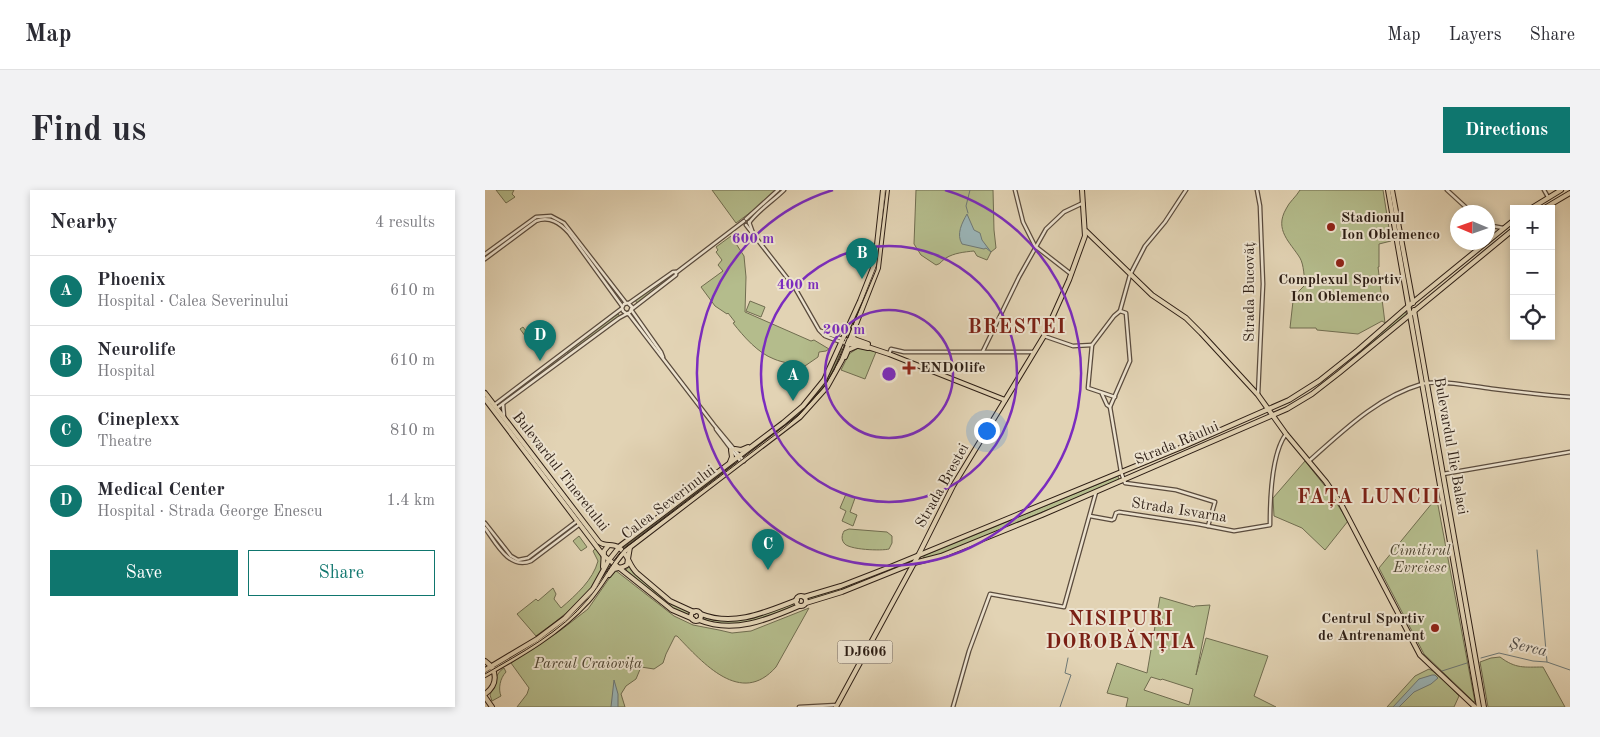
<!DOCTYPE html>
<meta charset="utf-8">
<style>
:root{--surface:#fff;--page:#f2f2f3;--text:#2b2b33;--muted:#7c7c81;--line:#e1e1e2;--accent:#0f766e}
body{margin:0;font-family:"Old Standard TT",serif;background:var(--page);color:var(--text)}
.controls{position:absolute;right:15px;top:15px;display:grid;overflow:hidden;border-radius:0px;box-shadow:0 2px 8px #0003}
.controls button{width:45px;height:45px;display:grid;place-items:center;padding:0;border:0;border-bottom:1px solid var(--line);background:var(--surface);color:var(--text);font:25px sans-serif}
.compass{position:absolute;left:965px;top:15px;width:45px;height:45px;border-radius:50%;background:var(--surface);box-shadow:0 2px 8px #0003;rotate:272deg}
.you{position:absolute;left:501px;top:240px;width:18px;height:18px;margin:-12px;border:4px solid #fff;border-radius:50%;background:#1a73e8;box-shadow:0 0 0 8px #1a73e833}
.badge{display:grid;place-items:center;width:32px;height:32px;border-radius:50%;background:var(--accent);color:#fff;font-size:16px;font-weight:700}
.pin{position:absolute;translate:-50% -41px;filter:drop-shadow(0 1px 2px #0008)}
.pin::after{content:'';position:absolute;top:26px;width:18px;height:15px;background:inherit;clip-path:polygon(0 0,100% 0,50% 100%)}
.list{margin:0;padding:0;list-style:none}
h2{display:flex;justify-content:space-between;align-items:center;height:65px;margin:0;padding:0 20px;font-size:21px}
h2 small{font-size:16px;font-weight:400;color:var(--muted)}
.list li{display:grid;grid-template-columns:32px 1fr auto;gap:15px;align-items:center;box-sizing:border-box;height:70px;padding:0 20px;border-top:1px solid var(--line)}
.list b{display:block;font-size:19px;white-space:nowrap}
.list p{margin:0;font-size:16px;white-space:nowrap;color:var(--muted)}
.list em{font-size:16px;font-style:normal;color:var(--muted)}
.actions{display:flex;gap:10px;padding:15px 20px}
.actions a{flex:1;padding:11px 0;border:1px solid var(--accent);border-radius:0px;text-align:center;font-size:18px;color:var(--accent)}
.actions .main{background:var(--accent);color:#fff}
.icon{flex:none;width:28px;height:28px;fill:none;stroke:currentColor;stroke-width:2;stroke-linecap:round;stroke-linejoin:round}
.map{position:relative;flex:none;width:1085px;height:517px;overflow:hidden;border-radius:0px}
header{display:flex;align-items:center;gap:30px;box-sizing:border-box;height:70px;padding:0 25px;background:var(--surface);border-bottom:1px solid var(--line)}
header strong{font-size:24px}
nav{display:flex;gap:28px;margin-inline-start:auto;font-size:18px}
.intro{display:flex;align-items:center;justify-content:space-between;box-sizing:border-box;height:120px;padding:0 30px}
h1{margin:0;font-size:35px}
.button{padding:12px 22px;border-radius:0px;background:var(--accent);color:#fff;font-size:18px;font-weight:700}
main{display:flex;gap:30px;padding:0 30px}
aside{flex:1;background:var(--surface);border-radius:0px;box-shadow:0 2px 8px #0003}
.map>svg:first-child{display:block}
.green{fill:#b4bc8c;stroke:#706d50;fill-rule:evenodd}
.water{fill:#9ab5b8;stroke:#6e7977}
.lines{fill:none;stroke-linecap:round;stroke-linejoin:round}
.stream{stroke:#6e7977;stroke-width:1}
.minor-casing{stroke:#5a4b3d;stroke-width:5}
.major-casing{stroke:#2d1e15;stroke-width:6}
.minor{stroke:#ece2ce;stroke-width:2.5}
.major{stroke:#e2d3b4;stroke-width:4}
.tram{stroke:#2d1e15;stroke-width:1}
.ring{fill:none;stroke:#7b2cbf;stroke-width:2.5}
.poi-dot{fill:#8f2418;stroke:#ece2ce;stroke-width:2}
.labels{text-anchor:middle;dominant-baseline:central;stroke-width:4;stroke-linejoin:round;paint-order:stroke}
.shield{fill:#ece2ce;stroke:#66594c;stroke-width:1}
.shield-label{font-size:14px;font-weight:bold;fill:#2d1e15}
.poi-label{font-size:15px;font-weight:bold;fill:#2d1e15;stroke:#ece2ce;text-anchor:start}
.street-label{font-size:15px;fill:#2d1e15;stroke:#ece2ce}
.park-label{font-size:15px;font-style:italic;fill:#4f4633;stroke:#ece2ce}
.water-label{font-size:16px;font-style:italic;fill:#4e4b46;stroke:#ece2ce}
.district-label{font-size:20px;font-weight:bold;letter-spacing:1px;fill:#7a1f14;stroke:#ece2ce}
.centre{fill:#7b2cbf;stroke:#ece2ce;stroke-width:2.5}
.ring-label{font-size:15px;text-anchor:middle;font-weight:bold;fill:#7b2cbf;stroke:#ece2ce;stroke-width:4;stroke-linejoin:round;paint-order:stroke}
</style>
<header>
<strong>Map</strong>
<nav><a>Map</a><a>Layers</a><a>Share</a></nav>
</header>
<div class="intro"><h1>Find us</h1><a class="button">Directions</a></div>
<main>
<aside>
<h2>Nearby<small>4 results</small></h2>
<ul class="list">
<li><span class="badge">A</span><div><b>Phoenix</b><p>Hospital · Calea Severinului</p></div><em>610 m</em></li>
<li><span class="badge">B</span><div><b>Neurolife</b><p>Hospital</p></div><em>610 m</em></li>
<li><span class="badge">C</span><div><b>Cineplexx</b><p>Theatre</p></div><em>810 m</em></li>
<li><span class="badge">D</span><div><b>Medical Center</b><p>Hospital · Strada George Enescu</p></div><em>1.4 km</em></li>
</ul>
<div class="actions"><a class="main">Save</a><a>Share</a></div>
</aside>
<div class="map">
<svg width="1085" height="517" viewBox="0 0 1085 517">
<rect width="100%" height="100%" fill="#e2d3b4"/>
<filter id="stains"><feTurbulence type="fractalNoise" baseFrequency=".004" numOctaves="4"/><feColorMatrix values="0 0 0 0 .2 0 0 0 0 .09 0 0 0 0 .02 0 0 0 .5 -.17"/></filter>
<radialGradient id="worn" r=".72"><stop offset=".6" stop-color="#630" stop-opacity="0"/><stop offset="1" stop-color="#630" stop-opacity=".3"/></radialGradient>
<g class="green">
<polygon points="11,0 29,0 27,4 30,7 21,13"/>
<polygon points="227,0 290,0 270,19 251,33"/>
<path d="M 431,0 L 508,0 L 509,40 L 511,58 L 506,62 L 502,70 L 492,66 L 489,61 C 479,62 469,63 461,68 C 457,70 456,74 451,75 L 436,65 L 429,54 Z"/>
<path d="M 815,0 L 898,0 L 906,51 L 894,54 L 894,77 L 893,77 L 900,133 L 897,131 L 873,144 L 832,140 L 831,138 L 805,138 L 808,111 L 810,111 L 811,104 L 820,95 C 819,87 819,75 815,68 C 805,52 789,40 801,19 C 804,12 811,7 815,0 Z"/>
<path d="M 246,46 L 259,66 L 261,87 L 260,122 L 326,151 L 329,150 L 344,159 L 341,161 L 334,162 L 333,167 L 317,178 C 308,173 298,173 289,169 C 273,163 259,147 248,133 L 250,132 L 243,123 L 242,124 L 230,116 L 216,97 L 238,81 L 233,75 L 237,70 L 231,62 L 233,60 L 231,57 Z"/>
<polygon points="184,86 186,88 152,113 150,110"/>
<polygon points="265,111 280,117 276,127 261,121"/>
<polygon points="920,121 922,125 876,164 873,161"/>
<polygon points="133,124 135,126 83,164 81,161"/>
<polygon points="38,137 55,160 52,162 35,139"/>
<path d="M 356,157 L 357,158 C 352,171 347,185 339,196 C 319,224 290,243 264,264 L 263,263 C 289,243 318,223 338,196 C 346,184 351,170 356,157 Z"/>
<polygon points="373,158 391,162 380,189 356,180 364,164"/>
<polygon points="72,168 74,171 15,215 13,212"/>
<polygon points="820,271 843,300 863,331 840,360 817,338 789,326 788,308"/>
<polygon points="250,273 250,274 138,358"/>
<polygon points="633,286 634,290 452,366 441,369 438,368 440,365"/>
<polygon points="361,304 370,308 365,322 372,325 368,336 357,331 361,321 355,318"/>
<polygon points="952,310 990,512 987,511 986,509 939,464 894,378 948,312"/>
<path d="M 364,339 L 402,342 L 407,346 L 407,353 L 404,359 C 397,361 363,360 359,353 C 356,349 357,345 359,341 Z"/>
<polygon points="94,346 102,357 96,361 88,351"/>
<path d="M 111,358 C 114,363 117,367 117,373 C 117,400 71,431 51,446 L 32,424 L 51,409 L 53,411 L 68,398 L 71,404 L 69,409 L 76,418 C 91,405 108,390 113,371 L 108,361 Z"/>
<path d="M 428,368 C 417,382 343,405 323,412 L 322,408 L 356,397 Z"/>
<path d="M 144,376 C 153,390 190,417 205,422 L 205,427 C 182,419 158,396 141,380 Z"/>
<path d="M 130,380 L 189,426 L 208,435 L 234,440 L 247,443 L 266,441 L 324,418 L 291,477 C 256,517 218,473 192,446 L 190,446 L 181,464 L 178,473 L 169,479 L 156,477 L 151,489 L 141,496 L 136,504 L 140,517 L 32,517 L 42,504 L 44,498 L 26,473 L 76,440 L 103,419 Z"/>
<path d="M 675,407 L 709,417 L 710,416 L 725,415 L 711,485 L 721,448 L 783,466 L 769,506 L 791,517 L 641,517 L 643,508 L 622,503 L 632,473 L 662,483 ZM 666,487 L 676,490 L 677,489 L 708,499 L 704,515 L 659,500 Z"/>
<path d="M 310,412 L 311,416 C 278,429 254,440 218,430 L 219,427 C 260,434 273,427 310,412 Z"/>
<path d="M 1015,467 C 1031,479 1039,477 1058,477 L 1080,517 L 1003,517 L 995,472 L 1006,468 Z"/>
<path d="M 19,478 L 21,482 C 15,488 13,499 16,506 L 7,511 L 5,505 C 9,496 10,483 19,478 Z"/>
<path d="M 944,479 C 953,483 966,498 974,506 L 969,517 L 902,517 L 930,486 Z"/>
</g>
<g class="water">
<path d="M 482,24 L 489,40 L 495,43 L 497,50 L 506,62 L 501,58 L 499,59 L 477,54 C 471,44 477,33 482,24 Z"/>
<polygon points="947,485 950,485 953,488 946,494 929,502 914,517 908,517 934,489"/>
<polygon points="129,490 133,504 133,517 126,517"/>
</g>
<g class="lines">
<g class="stream">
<polyline points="483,23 481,16 485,0"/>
<polyline points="1052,360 1062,472"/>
<polyline points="996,468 1014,463 1048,471 1062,472 1085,480"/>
<polyline points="957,481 982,473"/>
<polyline points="575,517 586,485 580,483 583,468"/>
</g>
<defs>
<g id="minor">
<polyline points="530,0 538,32 550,56 586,84"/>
<polyline points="701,0 680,32 660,56 645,85 635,121 641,123 645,171 625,217 636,282 640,293 691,300 730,312 723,336"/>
<polyline points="772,0 775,16 778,94 773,205"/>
<polyline points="962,0 986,22"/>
<polyline points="1059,0 1063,7"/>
<polyline points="261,29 293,0"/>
<polyline points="264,32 268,43"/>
<path d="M 264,33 C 271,22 289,10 299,0"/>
<polyline points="261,35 310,98 334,140 340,146 356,152"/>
<polyline points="1002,35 1018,38"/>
<polyline points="0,64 51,27 66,26 79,33 141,113"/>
<path d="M 0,69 L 51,31 C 65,26 75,33 84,43 L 137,116"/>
<polyline points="144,113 188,82 192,82 259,31"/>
<polyline points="147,119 191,85 191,82"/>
<polyline points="147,121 176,162 178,167"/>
<polyline points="143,123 229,235 259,271"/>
<polyline points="336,141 357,149"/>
<polyline points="559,146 588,156 607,155"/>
<polyline points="498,161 534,87 561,39 579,22 598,13"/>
<polyline points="404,164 406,159 419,162 549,162"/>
<polyline points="617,204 622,215 625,217"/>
<polyline points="630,207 603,198 607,155 629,126 635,121"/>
<polyline points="18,214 19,227"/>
<polyline points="9,215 136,119"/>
<polyline points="12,218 134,128 145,122 147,117 143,113 139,114 137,118 138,121 142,124"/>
<polyline points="231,239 256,272"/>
<path d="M 824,271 C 858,241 892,207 937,194 C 952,189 992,197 1009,199 C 1034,202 1060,205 1085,207"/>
<polyline points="958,284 1085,262"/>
<path d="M 605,326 L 627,330 L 629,329 L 631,323 L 634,322 L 713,334 L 749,341 L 785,335 C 785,310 786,264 801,244"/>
<polyline points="0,333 26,366 33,370 43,368 92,331"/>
<path d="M 0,338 C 11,353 24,380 46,371 L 95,334"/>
<polyline points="314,517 352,515"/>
<polyline points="468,517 484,461 505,404 579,417 611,302"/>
</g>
<g id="major">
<polyline points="903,0 994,517"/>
<polyline points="907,0 928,113"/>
<polyline points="1045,19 1076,0"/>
<polyline points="1058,19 1085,3"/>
<polyline points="601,41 667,105 701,128 716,143 773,205 801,244 841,292 856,314 935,465 990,517"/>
<polyline points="1002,52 1029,30"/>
<polyline points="929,120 999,517"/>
<polyline points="368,145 369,149 383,154"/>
<polyline points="362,150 404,164 520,210"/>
<polyline points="360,153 383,158"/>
<polyline points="360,167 363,160 372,156"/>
<path d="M 0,203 L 114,352 C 120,357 127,353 133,357 C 144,364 143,375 152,383 L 185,411 L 209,422"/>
<polyline points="0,209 118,365 187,420 208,429"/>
<polyline points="250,259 256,260 263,257"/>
<polyline points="245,272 247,267 246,260"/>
<polyline points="118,377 119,361 123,356"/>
<polyline points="124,385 129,379 138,377 142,375 145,357"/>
<circle cx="316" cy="411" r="5"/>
<polyline points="319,407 356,396 405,377 697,257 804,210 834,191 873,160 927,113 1002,52"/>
<polyline points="321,413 357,402 429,373 456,366 557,325 802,219 827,204 854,183 1029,39"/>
<circle cx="211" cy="426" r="5"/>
<path d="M 216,424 C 249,437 281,422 312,410"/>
<path d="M 214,430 C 248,444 282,430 314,416"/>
<path d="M 0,471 C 13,480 13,495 0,504"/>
<polyline points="0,480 52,449 80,428 108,399 124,370 135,356 298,233 318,216 339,190 375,111 390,73 398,0"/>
<path d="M 0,485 C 37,464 74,443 103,411 C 117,395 126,376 140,361 L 315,227 L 342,197 L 357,170 L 393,78 L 402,0"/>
<polyline points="0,507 7,517"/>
<polyline points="351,517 434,364 468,296 559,146 584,90 600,46 597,0"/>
</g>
</defs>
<use href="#minor" class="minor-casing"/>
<use href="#major" class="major-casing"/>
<use href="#minor" class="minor"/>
<use href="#major" class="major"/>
<path class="tram" d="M 0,484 C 36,463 76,442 103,409 C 116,394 125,375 139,359 L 299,238 L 314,225 L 339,197 L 349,180 L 391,80 L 401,0"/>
</g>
<g class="ring">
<circle cx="404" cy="184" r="64"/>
<circle cx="404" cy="184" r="128"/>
<path d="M460 0A192 192 0 1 1 348 0"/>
</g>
<g class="poi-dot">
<circle cx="846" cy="37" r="5"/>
<circle cx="855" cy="73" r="5"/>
<path d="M421.5 170.5h5v5h5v5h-5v5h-5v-5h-5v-5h5z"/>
<circle cx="950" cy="438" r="5"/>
</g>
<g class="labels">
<rect class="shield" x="352.5" y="450.5" width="55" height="23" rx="4"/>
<g class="shield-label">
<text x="380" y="462">DJ606</text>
</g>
<g class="poi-label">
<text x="856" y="28">Stadionul<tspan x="856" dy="17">Ion Oblemenco</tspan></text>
<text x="855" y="90" text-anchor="middle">Complexul Sportiv<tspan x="855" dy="17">Ion Oblemenco</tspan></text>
<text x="435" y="178">ENDOlife</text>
<text x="940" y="429" text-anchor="end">Centrul Sportiv<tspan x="940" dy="17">de Antrenament</tspan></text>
</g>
<g class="street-label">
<text transform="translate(765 102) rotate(-90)">Strada Bucovăț</text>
<text transform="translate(692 254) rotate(-23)">Strada Râului</text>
<text transform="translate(965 256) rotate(80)">Bulevardul Ilie Balaci</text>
<text transform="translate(75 282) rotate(52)">Bulevardul Tineretului</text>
<text transform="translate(458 296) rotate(-61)">Strada Brestei</text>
<text transform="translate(184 313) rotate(-37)">Calea Severinului</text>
<text transform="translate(694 321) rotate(9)">Strada Isvarna</text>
</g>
<g class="park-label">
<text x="935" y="361">Cimitirul<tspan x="935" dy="17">Evreiesc</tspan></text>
<text x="103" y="474">Parcul Craiovița</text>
</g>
<g class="water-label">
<text transform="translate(1043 458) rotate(13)">Șerca</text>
</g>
<g class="district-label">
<text x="532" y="138">BRESTEI</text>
<text x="884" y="308">FAȚA LUNCII</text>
<text x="636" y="430">NISIPURI<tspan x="636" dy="23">DOROBĂNȚIA</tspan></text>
</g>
</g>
<circle cx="404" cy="184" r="8" class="centre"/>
<g class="ring-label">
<text x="268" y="53">600 m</text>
<text x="313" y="99">400 m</text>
<text x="359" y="144">200 m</text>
</g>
<rect width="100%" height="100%" filter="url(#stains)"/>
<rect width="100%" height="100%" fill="url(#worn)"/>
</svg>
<div class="controls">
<button>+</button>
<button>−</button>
<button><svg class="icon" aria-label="locate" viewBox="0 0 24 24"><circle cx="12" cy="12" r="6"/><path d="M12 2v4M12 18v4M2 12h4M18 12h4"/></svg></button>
</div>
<svg class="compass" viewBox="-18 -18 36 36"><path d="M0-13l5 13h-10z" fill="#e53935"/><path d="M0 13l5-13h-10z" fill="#7c7c81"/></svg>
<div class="you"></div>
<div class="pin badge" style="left:308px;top:211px">A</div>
<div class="pin badge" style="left:377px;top:89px">B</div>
<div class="pin badge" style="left:283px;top:380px">C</div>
<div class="pin badge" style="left:55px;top:171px">D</div>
</div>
</main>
